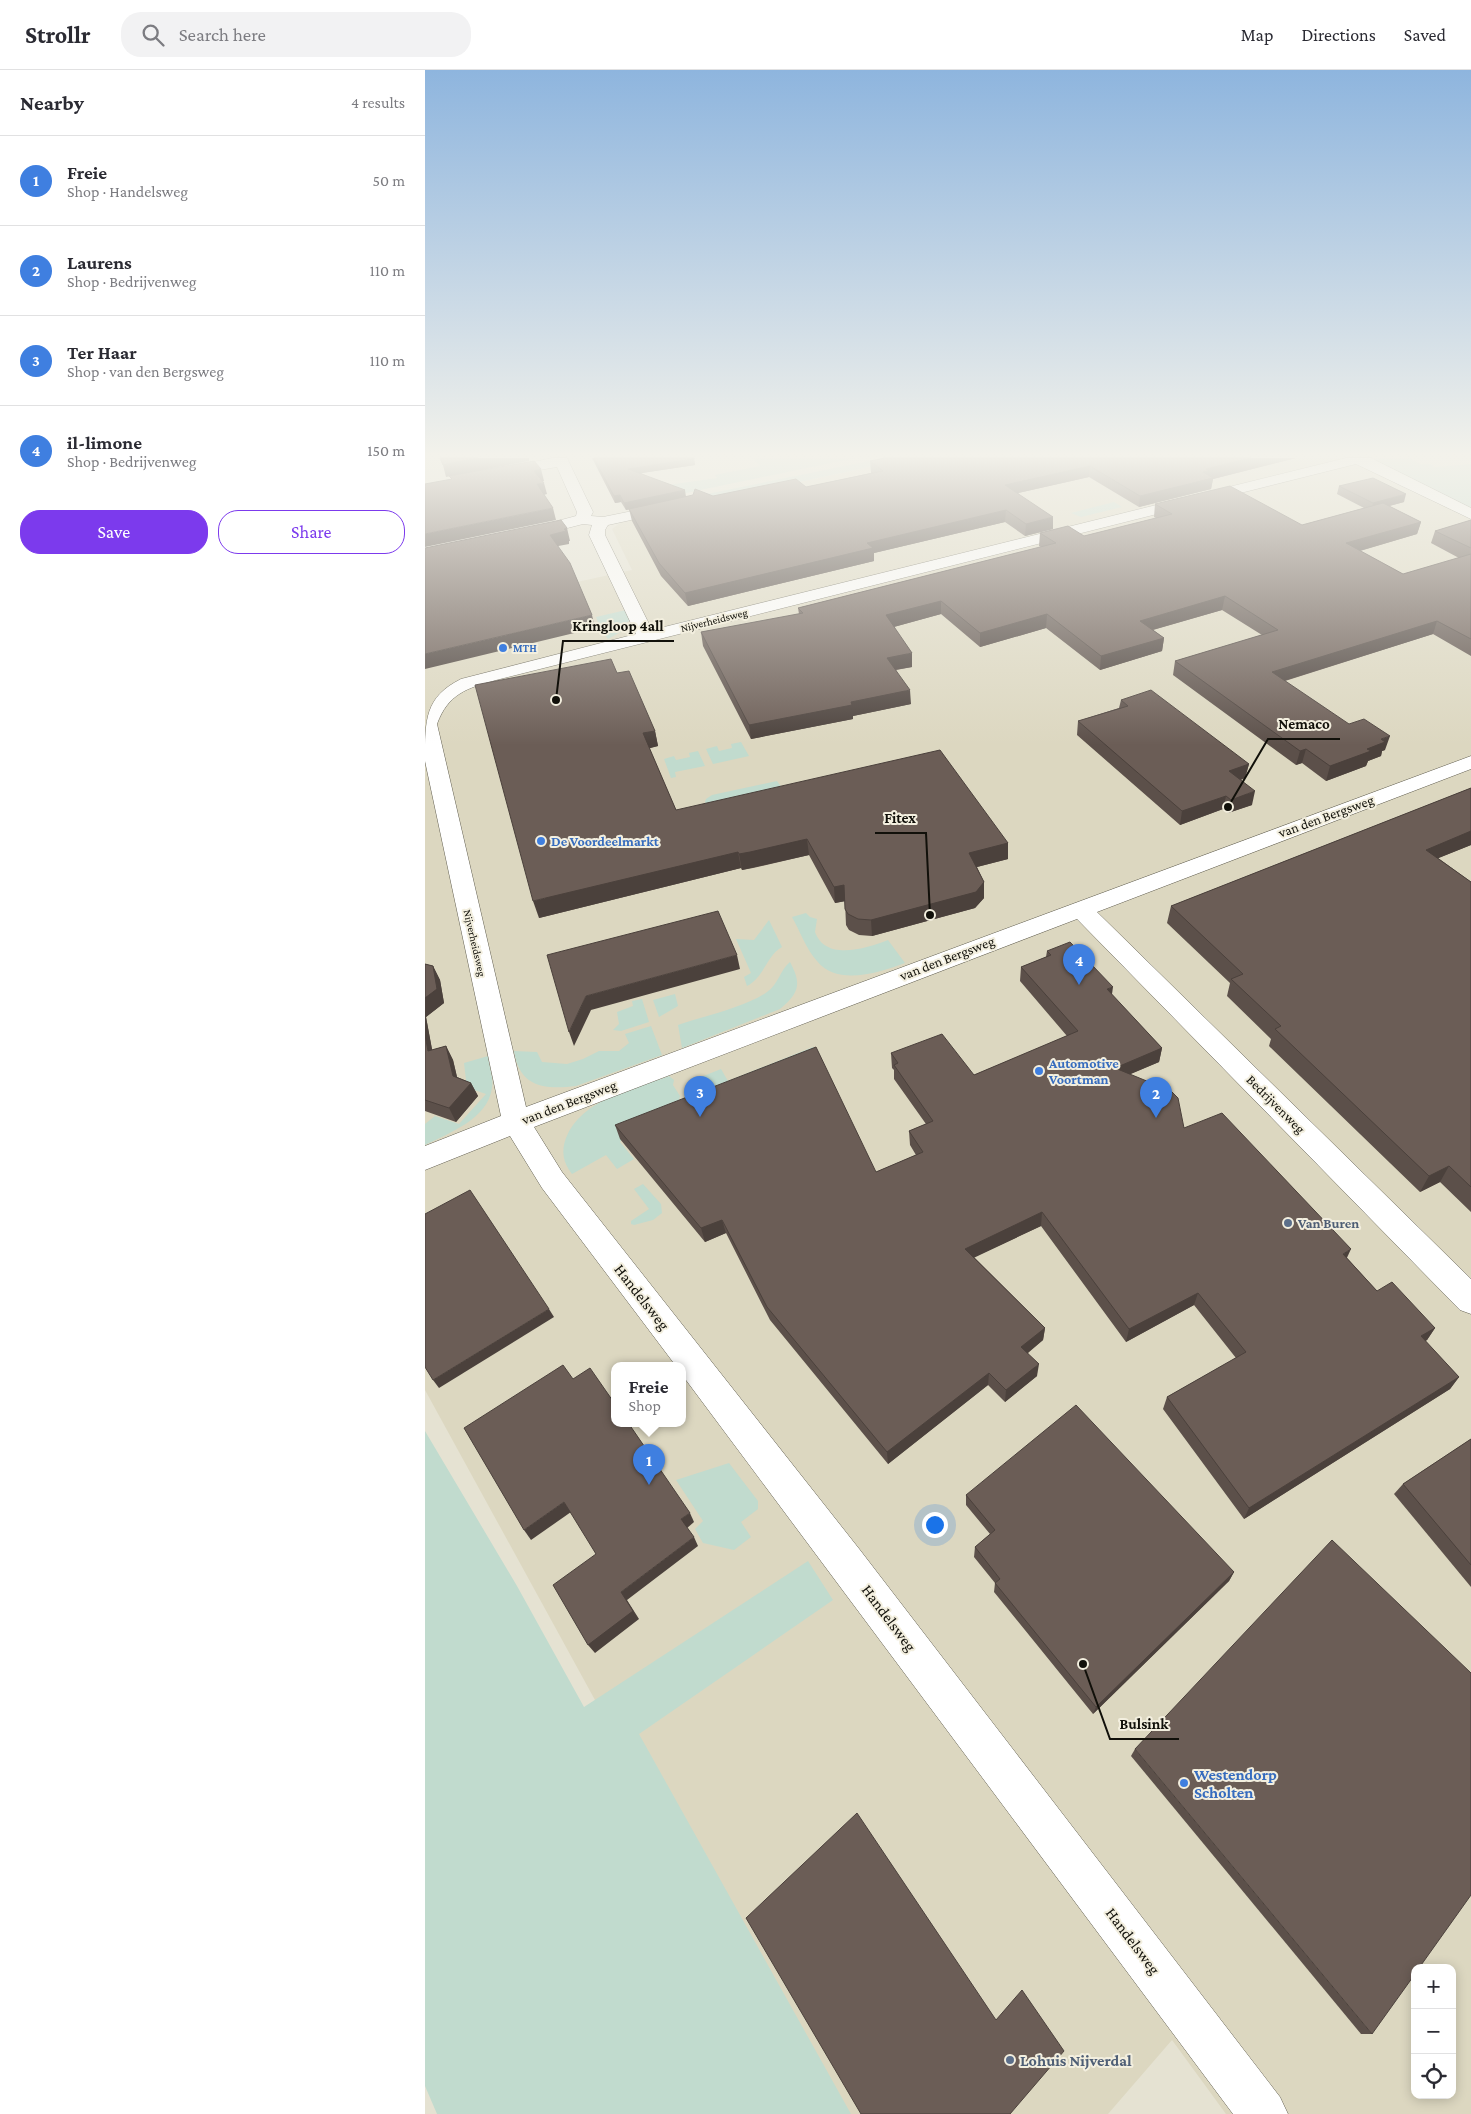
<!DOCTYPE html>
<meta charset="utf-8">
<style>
:root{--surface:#fff;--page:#f2f2f3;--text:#2b2b33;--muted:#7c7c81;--line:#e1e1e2;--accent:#7c3aed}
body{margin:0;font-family:"Crimson Pro",serif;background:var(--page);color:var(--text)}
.controls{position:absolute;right:15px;bottom:15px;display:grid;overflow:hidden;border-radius:10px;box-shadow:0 2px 12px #0003}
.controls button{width:45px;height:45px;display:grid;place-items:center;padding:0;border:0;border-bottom:1px solid var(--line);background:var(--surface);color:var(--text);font:25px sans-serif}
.you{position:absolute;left:509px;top:1454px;width:18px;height:18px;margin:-12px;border:4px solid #fff;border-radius:50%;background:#1a73e8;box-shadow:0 0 0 8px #1a73e833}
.badge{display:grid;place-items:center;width:32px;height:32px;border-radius:50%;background:var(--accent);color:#fff;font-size:16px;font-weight:700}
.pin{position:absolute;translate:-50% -41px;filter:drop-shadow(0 1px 2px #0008)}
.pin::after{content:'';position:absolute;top:26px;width:18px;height:15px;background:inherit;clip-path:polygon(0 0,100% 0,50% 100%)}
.popup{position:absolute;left:186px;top:1292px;width:75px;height:65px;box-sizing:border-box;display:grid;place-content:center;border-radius:10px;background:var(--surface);filter:drop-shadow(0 1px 4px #0005);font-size:16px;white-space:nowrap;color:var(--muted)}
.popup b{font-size:19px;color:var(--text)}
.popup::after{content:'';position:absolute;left:50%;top:100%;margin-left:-10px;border:10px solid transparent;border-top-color:var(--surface)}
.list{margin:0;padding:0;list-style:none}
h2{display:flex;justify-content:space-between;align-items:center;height:65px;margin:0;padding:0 20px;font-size:21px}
h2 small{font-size:16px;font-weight:400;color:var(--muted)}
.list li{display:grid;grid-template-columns:32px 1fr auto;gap:15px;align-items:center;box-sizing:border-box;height:90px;padding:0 20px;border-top:1px solid var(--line)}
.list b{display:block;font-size:19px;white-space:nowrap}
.list p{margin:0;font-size:16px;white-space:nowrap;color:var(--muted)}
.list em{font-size:16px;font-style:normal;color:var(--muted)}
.actions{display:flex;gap:10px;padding:15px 20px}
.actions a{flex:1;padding:11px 0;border:1px solid var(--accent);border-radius:20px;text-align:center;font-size:18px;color:var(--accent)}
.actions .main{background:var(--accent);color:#fff}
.icon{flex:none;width:28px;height:28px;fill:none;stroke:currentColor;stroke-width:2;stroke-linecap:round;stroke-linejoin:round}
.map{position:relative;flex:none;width:1046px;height:2044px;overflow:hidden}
header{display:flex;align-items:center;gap:30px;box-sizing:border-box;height:70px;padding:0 25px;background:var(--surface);border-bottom:1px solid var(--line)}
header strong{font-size:24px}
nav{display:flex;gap:28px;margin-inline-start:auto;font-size:18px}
.search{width:350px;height:45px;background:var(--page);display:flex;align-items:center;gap:12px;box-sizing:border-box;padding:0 18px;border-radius:20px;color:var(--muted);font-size:19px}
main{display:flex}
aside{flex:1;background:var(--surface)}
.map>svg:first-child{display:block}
.built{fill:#dcd7c0;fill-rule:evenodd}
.green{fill:#c1dbce}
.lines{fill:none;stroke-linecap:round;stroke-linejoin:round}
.minor-casing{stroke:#625f51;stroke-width:1}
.minor{fill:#fff;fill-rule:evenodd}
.wall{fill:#5c504a}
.shaded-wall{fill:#4b413c}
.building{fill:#6b5d56;stroke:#4b413c}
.shop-dot{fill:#3f7fe0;stroke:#f3efdf;stroke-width:2}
.service-dot{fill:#5c6f8a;stroke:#f3efdf;stroke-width:2}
.labels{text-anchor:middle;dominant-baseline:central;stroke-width:4;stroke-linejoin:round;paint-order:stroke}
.far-street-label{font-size:11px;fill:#11100a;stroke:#f3efdf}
.far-shop-label{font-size:11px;font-weight:bold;fill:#366cbe;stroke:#f3efdf;text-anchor:start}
.street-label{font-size:14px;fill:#11100a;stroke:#f3efdf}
.shop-label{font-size:14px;font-weight:bold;fill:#366cbe;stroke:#f3efdf;text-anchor:start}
.service-label{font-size:14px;font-weight:bold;fill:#4e5e75;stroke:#f3efdf;text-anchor:start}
.near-street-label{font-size:16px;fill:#11100a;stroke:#f3efdf}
.near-shop-label{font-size:16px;font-weight:bold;fill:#366cbe;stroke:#f3efdf;text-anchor:start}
.near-service-label{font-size:16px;font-weight:bold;fill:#4e5e75;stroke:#f3efdf;text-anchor:start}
.leader{fill:none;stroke:#11100a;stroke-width:2}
.callout-dot{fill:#11100a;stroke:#f3efdf;stroke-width:2}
.callout-label{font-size:15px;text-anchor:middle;font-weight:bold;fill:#11100a;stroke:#f3efdf;stroke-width:4;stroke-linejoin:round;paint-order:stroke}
</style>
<header>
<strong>Strollr</strong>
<div class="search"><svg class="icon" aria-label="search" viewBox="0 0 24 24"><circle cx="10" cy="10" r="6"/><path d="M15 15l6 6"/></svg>Search here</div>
<nav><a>Map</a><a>Directions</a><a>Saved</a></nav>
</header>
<main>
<aside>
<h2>Nearby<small>4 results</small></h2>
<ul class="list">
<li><span class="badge" style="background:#3f7fe0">1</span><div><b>Freie</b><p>Shop · Handelsweg</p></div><em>50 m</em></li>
<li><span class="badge" style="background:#3f7fe0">2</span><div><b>Laurens</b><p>Shop · Bedrijvenweg</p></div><em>110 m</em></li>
<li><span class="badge" style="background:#3f7fe0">3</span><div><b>Ter Haar</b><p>Shop · van den Bergsweg</p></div><em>110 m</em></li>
<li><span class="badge" style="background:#3f7fe0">4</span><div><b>il-limone</b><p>Shop · Bedrijvenweg</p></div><em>150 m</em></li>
</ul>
<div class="actions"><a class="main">Save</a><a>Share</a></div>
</aside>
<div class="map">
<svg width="1046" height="2044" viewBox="0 0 1046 2044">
<rect width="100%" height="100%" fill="#e5e2d2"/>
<path class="built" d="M 487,388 L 919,388 L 1046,449 L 1046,2044 L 801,2044 L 747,1970 L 683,2044 L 397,2044 L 0,1320 L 0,545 L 207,500 L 187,459 L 199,450 ZM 190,1296 L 258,1296 L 258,1354 L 190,1354 ZM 990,1898 L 1027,1898 L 1027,2025 L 990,2025 Z"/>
<g class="green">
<polygon points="328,388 430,388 237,428 236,416 292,408 290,405 335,396"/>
<polygon points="459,388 486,388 268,435 282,424"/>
<polygon points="948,388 984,388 995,394 1005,394 1010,397 1046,394 1046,438 947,391"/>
<polygon points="689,432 697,437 656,447 646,443"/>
<polygon points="201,540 205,550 199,555 199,560 183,569 176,560 171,547"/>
<polygon points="316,672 324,686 288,694 281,679 292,676 294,681 307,678 306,674"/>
<polygon points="273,681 280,696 250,702 251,707 246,708 239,689 249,686 251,690 265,687 264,683"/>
<polygon points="352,711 357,718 297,772 280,732 281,729 287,725"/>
<path d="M 381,843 L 385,847 L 392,849 L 390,862 C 401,892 442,878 463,870 L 480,893 C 456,902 412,917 392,891 C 381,879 375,861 367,847 Z"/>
<path d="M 344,850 L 357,877 C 341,886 339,908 322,916 L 319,907 L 326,903 L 311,869 L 329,870 Z"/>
<path d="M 365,892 C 377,914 374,923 355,939 L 257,978 L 253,955 C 279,946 321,937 342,922 C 353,915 355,900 365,892 Z"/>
<polygon points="250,924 253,936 234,947 228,930"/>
<polygon points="217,929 224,952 196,961 188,960 194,954 192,942 208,936 207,931"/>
<path d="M 226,956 L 237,985 L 151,1016 C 120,1020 94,1017 89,981 L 112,982 L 117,992 L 142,994 L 158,989 L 174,981 L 194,981 L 204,973 L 200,964 Z"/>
<polygon points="388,977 393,985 280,1025 271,1022 266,1011 296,999 303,1011"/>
<path d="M 63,986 C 64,996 69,1009 67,1018 C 63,1049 24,1063 0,1075 L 0,1054 L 10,1046 L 34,1054 L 61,1024 L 37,1016 L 41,1010 L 39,993 Z"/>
<path d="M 244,1006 L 249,1010 L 248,1015 L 255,1026 L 254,1030 L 244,1034 L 249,1045 L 199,1065 L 195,1072 L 209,1089 L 192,1099 L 181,1085 L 147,1104 C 138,1093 136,1081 141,1068 C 156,1029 209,1019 244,1006 Z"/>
<polygon points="218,1114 236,1134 237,1143 228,1150 209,1155 206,1154 206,1151 224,1139 209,1119"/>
<polygon points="0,1361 92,1516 159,1637 383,1491 408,1530 214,1664 426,2044 12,2044 0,2016"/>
<polygon points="304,1393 333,1431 333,1439 316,1452 326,1467 309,1480 278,1473 270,1459 278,1451 251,1410"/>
</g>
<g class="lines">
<defs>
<path id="minor" d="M 128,388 L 142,388 L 168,442 L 166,446 L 178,447 L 242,434 L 249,438 L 247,441 L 183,455 L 180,460 L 180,465 L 227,560 L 921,388 L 946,388 L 1046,438 L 1046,449 L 931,394 L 71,610 C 42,618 23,624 12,654 L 101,1037 L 1046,686 L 1046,699 L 672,842 L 1046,1209 L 1046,1244 L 1035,1240 L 652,849 L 109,1057 L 137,1102 L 435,1480 L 855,2027 L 863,2044 L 808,2044 L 258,1306 L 258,1296 L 251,1296 L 117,1118 L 85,1066 L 0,1100 L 0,1076 L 76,1046 L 0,691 C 0,649 0,627 36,609 L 211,564 L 164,465 L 167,455 L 158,454 L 104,468 L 96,463 L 99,460 L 151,446 L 152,442 L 132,397 L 78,406 L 71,402 L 78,398 Z"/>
</defs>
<use href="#minor" class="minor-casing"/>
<use href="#minor" class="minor"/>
</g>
<g class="wall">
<polygon points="167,388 269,388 270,395 216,403 261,426 288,426 381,417 446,403 445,391 460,388 871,388 788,409 786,419 714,437 664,407 593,423 628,459 600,466 580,452 449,483 449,491 263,536 236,506 207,451 204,439 232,433 201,440 196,432 190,433"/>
<polygon points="914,416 979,432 964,436 996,452 992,464 935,481 978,504 1034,488 1006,473 1010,461 1046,450 1046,586 1008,564 860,611 960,680 957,681 956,686 943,691 941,696 901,711 877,693 871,695 748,605 750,591 837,565 797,540 728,560 739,568 737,581 675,600 621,558 555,577 516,544 469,557 487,597 471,600 486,634 428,646 428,649 326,669 278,576 276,562 374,544 373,538 616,477 614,476 615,463 659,466 731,448 729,447 730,434 877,455 939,438 912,424"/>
<polygon points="192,603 230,661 233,676 224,678 251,740 583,773 583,789 552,797 559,812 559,828 550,838 447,866 434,865 424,860 421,855 420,831 410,833 384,785 328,798 317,800 316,798 114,848"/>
<polygon points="696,630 824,694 820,708 816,710 827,735 803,743 798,739 755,755 652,665 653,651 694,638"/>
<polygon points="1046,718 1046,775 1013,788 1046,812 1046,1142 1015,1112 995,1122 844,976 846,969 802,926 805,913 742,853 746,836"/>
<polygon points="622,881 687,925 737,978 734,992 705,1004 759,1058 922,1188 952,1221 1010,1258 1002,1270 1000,1271 1034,1307 1025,1319 819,1449 738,1339 742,1327 811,1288 769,1235 701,1272 616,1156 549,1187 620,1258 618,1270 603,1283 612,1306 580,1332 563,1315 463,1394 345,1250 301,1163 280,1172 195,1069 190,1055 451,1102 491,1085 485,1075 484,1061 501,1054 469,1009 469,1000 467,998 466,983 549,1005 642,966 595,911 596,897 621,887"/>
<polygon points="0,894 8,896 15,910 19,933 1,947 7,980 21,976 28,990 32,1007 46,1013 53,1026 31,1052 0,1041"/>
<polygon points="1046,1369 1046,1517 969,1424 978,1414"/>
<polygon points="541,1425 809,1502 804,1511 668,1644 569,1522 570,1513 549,1487 550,1477 565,1464 541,1435"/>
<polygon points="710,1679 947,1964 936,1964 706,1686"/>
</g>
<g class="shaded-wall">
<polygon points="53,388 104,388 104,391 21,407 18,395"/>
<polygon points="826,388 871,388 788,409 786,419 714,437 715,426 778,402 781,399"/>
<polygon points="269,389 270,395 204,405 203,399"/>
<polygon points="665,396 664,407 580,426 580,415"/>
<polygon points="116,399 119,411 112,412 109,401"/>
<polygon points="119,413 122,424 115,426 112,414"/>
<polygon points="260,420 261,427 201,440 199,433"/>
<polygon points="981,424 979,432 946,441 948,433"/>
<polygon points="195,425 196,432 190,433 189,426"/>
<polygon points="128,438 131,450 0,477 0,464"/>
<polygon points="581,440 580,452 449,483 449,491 263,536 260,523 442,473"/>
<polygon points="628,447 628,459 600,466 601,454"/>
<polygon points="996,452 992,464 917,486 921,473"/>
<polygon points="142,458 145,471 144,471 144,474 128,477 125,465"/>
<polygon points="800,526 797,540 713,564 715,551"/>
<polygon points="516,531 516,544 461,559 461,545"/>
<polygon points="622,544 621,558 555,577 555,563"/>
<polygon points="167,545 170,558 0,599 0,584"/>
<polygon points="1012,551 1008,564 843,616 847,602"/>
<polygon points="739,568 737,581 675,600 676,586"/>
<polygon points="487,583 487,597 463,601 462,588"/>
<polygon points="485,620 486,634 428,646 428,649 326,669 324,655 426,632"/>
<polygon points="230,661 233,676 222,679 218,663"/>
<polygon points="965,666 960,680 957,681 956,686 943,691 941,696 901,711 905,696 942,679 956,669"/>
<polygon points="881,679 877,693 871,695 875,681"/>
<polygon points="824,694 820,708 801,714 804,701"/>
<polygon points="830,721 827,735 803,743 806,730"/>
<polygon points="801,726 798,739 755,755 757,741"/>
<polygon points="1046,761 1046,775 994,796 1001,780"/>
<polygon points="382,769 384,785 317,800 314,784"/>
<polygon points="583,773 583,789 544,799 544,783"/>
<polygon points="313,782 316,798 114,848 108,831"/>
<polygon points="559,812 559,828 550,838 447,866 446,850"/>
<polygon points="419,815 421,831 410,833 409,817"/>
<polygon points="312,885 315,899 166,940 149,976 144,962 161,926"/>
<polygon points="8,896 15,910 19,933 1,947 10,995 3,981 0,965 0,928"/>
<polygon points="688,917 686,931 682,919"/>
<polygon points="21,976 28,990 35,1020 28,1006"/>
<polygon points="737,978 734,992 687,1012 690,998"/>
<polygon points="46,1013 53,1026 31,1052 24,1038"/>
<polygon points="1024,1096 1015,1112 995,1122 1004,1106"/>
<polygon points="617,1142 616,1156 540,1192 540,1179"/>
<polygon points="297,1150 301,1163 280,1172 276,1158"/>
<polygon points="926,1179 920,1192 918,1184"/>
<polygon points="773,1223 769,1235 701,1272 704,1259"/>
<polygon points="124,1239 129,1247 14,1318 8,1310"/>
<polygon points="620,1258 618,1270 595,1289 596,1277"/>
<polygon points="1010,1258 1002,1270 988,1279 996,1266"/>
<polygon points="614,1294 612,1306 580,1332 581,1320"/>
<polygon points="564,1303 563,1315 463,1394 462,1382"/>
<polygon points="1034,1307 1025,1319 819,1449 824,1438"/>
<polygon points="139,1432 146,1442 106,1470 99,1460"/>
<polygon points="265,1443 269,1452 261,1459 256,1449"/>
<polygon points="269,1467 273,1476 202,1530 214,1549 170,1583 163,1575 196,1522"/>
<polygon points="809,1502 804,1511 668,1644 671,1637"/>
</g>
<g class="building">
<polygon points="15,388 53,388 18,395"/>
<polygon points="169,388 269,388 269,389 203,399 260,420 199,433 195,425 189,426"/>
<polygon points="460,388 826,388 781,399 784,401 778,402 788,408 715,426 665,396 580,415 628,447 601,454 581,440 442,473 448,478 260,523 234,493 204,439 268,425 270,419 288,426 371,409 381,417 458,401 445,391"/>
<polygon points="109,391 116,399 109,401 119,413 112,414 128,438 0,464 0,414 27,409 24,406"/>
<polygon points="948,408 981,424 948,433 914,416"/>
<polygon points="805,416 877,455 958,433 996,452 921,473 978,504 1046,484 1046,569 1012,551 847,602 924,654 939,649 965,666 956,669 960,672 942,679 946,681 905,696 881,679 875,681 750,591 853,560 800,526 715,551 739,568 676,586 622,544 555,563 516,531 461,545 487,583 462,588 485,620 426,632 427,635 324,655 276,562 378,543 373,538 631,473 615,463 643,456 659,466 747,444 730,434"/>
<polygon points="136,450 142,458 139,459 141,461 125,465 145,493 167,545 0,584 0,478"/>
<polygon points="1046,450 1046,478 1010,461"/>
<polygon points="186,589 192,603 204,601 230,661 218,663 251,740 515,680 583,773 544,783 559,812 551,822 446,850 433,849 423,844 420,839 419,815 409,817 382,769 325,782 314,784 313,782 108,831 50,615"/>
<polygon points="726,620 824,694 804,701 830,721 806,730 801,726 757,741 653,651 703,636 696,630"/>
<polygon points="1046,718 1046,761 1001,780 1046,812 1046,1117 1024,1096 1004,1106 850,959 856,956 806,909 818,904 746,836"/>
<polygon points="293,841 312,885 161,926 144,962 122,885"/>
<polygon points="645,872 688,917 682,919 737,978 690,998 746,1021 753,1028 759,1058 797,1043 926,1179 918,1184 952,1221 967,1212 1010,1258 996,1266 1034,1307 824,1438 742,1327 821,1282 773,1223 704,1259 617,1142 540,1179 620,1258 596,1277 614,1294 581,1320 564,1303 462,1382 342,1237 297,1150 276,1158 190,1055 391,977 451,1102 498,1082 484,1061 508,1051 469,995 473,993 466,983 517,964 549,1005 653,961 596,897 626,885 622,881"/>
<polygon points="0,894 8,896 12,919 0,928"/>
<polygon points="0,965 3,981 21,976 28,1006 46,1013 24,1038 0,1030"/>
<polygon points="45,1120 124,1239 8,1310 0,1297 0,1144"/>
<polygon points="138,1295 148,1309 165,1298 190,1334 190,1354 204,1354 265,1443 256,1449 269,1467 196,1522 208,1541 163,1575 128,1515 171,1484 139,1432 99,1460 39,1358"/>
<polygon points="651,1335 809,1502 671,1637 570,1513 575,1509 550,1477 570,1460 541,1425"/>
<polygon points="1046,1369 1046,1495 978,1414"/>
<polygon points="907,1470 1046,1603 1046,1825 994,1898 990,1898 990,1904 947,1964 710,1679"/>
<polygon points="432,1743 571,1950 597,1920 639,1981 585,2044 436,2044 321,1848"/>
</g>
<linearGradient id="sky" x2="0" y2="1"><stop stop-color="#8eb5de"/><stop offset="0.57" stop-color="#f3f2eb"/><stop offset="1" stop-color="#f3f2eb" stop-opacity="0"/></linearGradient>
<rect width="1046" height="675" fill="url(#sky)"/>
<g class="shop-dot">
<circle cx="78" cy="578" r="5"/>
<circle cx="116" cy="771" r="5"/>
<circle cx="614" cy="1001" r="5"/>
<circle cx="759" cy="1713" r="5"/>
</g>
<g class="service-dot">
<circle cx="863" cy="1153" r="5"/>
<circle cx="585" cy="1990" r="5"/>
</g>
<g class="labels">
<g class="far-street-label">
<text transform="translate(289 550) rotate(-14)">Nijverheidsweg</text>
<text transform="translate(50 873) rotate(77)">Nijverheidsweg</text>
</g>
<g class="far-shop-label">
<text x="88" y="578">MTH</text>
</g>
<g class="street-label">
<text transform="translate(901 746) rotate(-20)">van den Bergsweg</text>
<text transform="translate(522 888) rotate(-21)">van den Bergsweg</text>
<text transform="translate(144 1032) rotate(-21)">van den Bergsweg</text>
<text transform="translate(851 1034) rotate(45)">Bedrijvenweg</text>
</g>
<g class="shop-label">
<text x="126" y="771">De Voordeelmarkt</text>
<text x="624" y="993">Automotive<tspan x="624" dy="16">Voortman</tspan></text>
</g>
<g class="service-label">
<text x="873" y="1153">Van Buren</text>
</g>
<g class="near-street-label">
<text transform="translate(217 1227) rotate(52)">Handelsweg</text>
<text transform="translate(464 1548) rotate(53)">Handelsweg</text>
<text transform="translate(708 1871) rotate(53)">Handelsweg</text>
</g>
<g class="near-shop-label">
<text x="769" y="1704">Westendorp<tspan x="769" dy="18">Scholten</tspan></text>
</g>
<g class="near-service-label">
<text x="595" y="1990">Lohuis Nijverdal</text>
</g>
</g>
<path class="leader" d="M131 630L138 571H249M803 737L843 669H915M505 845L501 763H450M658 1594L685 1669H754"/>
<g class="callout-dot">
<circle cx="131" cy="630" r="5"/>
<circle cx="803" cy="737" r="5"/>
<circle cx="505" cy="845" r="5"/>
<circle cx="658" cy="1594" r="5"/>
</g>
<g class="callout-label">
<text x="193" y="561">Kringloop 4all</text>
<text x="879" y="659">Nemaco</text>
<text x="475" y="753">Fitex</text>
<text x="719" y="1659">Bulsink</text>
</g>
</svg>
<div class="controls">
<button>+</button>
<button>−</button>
<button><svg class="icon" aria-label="locate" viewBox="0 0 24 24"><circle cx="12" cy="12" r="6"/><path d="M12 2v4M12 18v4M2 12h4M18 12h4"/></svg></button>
</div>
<div class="you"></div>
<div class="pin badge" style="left:224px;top:1415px;background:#3f7fe0">1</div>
<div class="popup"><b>Freie</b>Shop</div>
<div class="pin badge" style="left:731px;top:1048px;background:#3f7fe0">2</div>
<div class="pin badge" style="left:275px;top:1047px;background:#3f7fe0">3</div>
<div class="pin badge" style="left:654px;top:915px;background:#3f7fe0">4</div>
</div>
</main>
